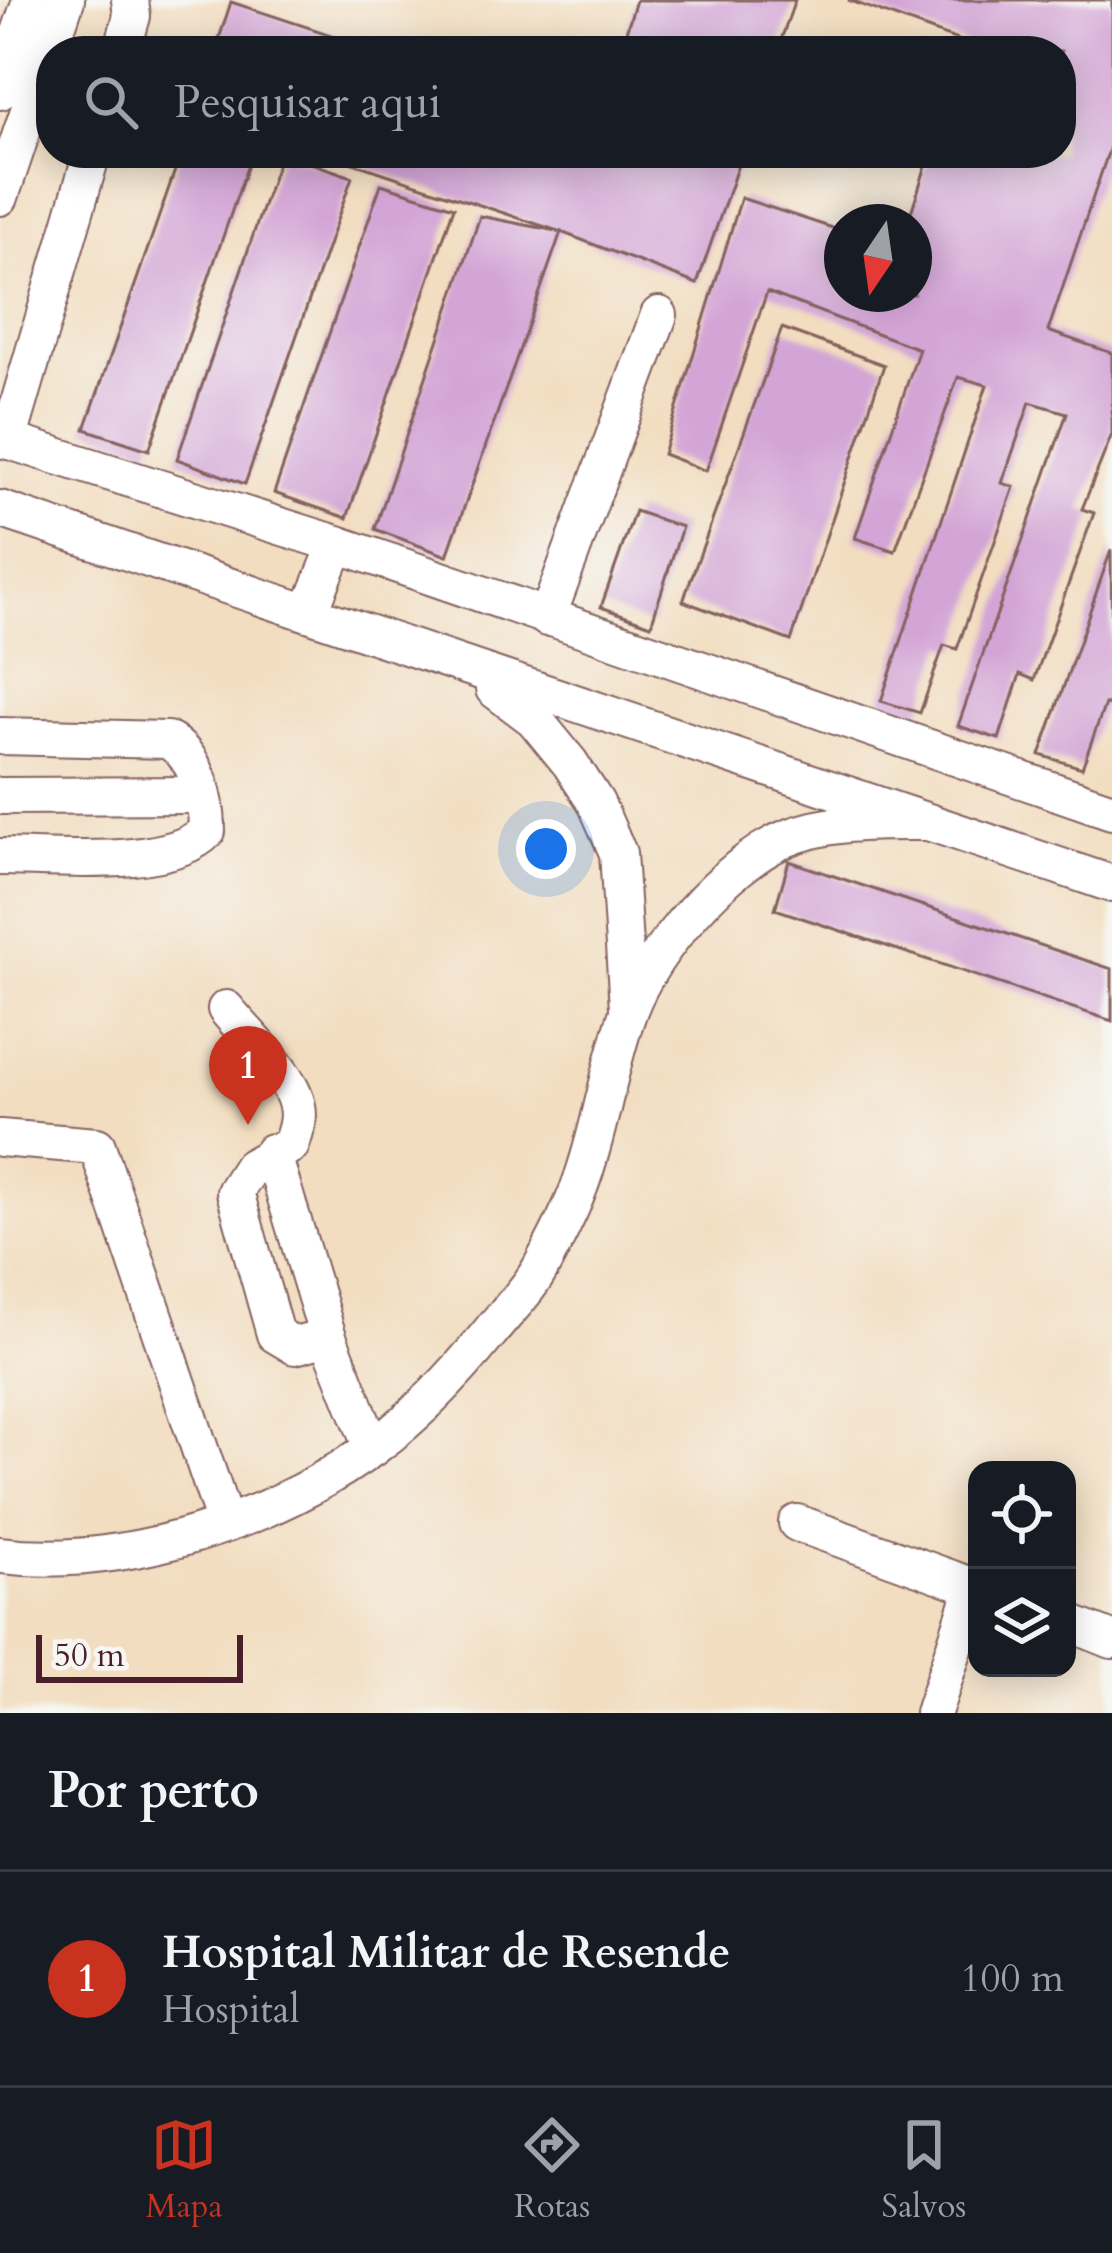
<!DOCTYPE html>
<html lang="pt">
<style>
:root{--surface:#171b24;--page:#242831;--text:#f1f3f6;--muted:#9ea1a6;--line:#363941;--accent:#c8321e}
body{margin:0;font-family:Cardo,serif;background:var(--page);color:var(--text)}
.controls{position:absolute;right:36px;bottom:36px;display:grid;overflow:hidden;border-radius:24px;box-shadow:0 6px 30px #0003}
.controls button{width:108px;height:108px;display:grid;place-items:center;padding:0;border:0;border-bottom:3px solid var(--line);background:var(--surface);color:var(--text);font:60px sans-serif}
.compass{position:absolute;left:824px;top:204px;width:108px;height:108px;border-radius:50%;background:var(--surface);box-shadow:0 6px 30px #0003;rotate:193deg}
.scale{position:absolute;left:36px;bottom:30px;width:207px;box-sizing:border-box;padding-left:12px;border:6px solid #4a1f2b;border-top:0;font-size:33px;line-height:42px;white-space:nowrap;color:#4a1f2b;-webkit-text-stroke:9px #f6f6f2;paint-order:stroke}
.you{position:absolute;left:546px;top:849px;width:42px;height:42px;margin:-30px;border:9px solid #fff;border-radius:50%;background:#1a73e8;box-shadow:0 0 0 18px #1a73e833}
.badge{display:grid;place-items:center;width:78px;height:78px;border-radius:50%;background:var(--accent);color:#fff;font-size:39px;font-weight:700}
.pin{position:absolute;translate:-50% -99px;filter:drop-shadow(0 3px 6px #0008)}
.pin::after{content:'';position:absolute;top:63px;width:42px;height:36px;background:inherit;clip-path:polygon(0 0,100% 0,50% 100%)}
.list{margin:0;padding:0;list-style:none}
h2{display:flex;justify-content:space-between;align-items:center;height:156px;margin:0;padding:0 48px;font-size:51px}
h2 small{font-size:39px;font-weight:400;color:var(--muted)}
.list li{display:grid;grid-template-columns:78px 1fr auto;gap:36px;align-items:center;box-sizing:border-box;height:216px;padding:0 48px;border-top:3px solid var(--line)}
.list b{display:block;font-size:45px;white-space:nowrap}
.list p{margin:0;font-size:39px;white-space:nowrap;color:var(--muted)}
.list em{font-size:39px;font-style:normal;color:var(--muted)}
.icon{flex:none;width:66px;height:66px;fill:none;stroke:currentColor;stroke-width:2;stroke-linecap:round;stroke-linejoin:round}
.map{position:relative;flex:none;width:1112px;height:1713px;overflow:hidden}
.search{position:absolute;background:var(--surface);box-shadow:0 6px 30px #0003;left:36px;right:36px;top:36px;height:132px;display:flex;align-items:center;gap:30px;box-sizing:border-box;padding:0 42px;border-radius:48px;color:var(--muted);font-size:45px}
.sheet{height:372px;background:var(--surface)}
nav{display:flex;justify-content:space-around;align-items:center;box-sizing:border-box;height:168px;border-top:3px solid var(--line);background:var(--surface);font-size:33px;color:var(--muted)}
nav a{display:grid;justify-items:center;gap:6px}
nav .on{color:var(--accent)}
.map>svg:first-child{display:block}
.building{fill:#d3a4d6}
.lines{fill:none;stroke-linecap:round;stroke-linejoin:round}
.minor-casing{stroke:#85625f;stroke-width:40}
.minor{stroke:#fff;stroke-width:36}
</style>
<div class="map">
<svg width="1112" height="1713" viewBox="0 0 1112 1713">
<rect width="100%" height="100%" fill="#f6f6f2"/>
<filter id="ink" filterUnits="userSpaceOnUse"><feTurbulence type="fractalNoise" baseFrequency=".00833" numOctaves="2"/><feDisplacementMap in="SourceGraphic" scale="24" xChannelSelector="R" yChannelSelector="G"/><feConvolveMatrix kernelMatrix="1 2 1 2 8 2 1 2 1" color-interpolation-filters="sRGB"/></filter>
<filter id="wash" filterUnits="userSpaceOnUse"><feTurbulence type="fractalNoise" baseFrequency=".004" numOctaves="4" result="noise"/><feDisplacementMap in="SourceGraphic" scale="48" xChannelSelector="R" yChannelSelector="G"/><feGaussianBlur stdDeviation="2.7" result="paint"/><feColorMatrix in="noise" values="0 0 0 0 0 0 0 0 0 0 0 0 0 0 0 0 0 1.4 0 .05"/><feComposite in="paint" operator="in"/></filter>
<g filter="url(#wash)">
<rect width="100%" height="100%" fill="#f2ddc0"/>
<g id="blocks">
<g class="building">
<polygon points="636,0 795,0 777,51 620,51"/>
<polygon points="848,0 1112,0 1112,141 1048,331 1112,353 1112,434 1082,509 1094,513 1034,680 1020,674 999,739 958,726 1067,413 1030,402 1002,483 1014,487 957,649 944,645 920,713 881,701 987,385 958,377 895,551 855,538 919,349 767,292 706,471 663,454 741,198 842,231 842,294 914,294 914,222 908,222 930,153 1061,153 1061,51 963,51 966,43"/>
<polygon points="231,2 377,50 377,51 215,51"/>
<polygon points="181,153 252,153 149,450 85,429"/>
<polygon points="281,153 352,177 245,484 177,459"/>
<polygon points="323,153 742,153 697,284 561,232"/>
<polygon points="381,184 454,207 347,518 274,493"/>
<polygon points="480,216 561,232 447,556 375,529"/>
<polygon points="782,328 884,365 791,641 683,601"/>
<polygon points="635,511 682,527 651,625 601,607"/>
<polygon points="1111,550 1112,707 1105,704 1082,768 1040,755"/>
<polygon points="789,861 1112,969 1112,1021 775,909"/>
</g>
</g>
</g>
<g filter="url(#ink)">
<use href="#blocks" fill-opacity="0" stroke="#85625f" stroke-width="3"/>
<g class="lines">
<defs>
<g id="minor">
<polyline points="122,51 132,16 130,0"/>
<polyline points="0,91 31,0"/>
<polyline points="0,197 66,0"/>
<polyline points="0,438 337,544 1112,811"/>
<polyline points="8,441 92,153"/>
<polyline points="0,509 1112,884"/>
<polyline points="309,613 337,544"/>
<polyline points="547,618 659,315"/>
<polyline points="494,689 534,719 570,763 596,803 618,853 628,1008"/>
<path d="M 0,736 L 167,740 C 197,755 207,799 207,831 C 170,870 52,857 0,857"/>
<polyline points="0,796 201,795"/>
<path d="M 226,1009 C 246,1034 291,1075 297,1106 C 300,1120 295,1132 291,1145 L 251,1167 L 235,1192 L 275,1334 L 295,1346 L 328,1337"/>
<polyline points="0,1138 97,1146 225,1523"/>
<polyline points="272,1152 328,1337 372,1448"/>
<polyline points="797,1523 977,1588"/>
<path d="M 0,1555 C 125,1570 274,1520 375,1446 C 418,1415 458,1372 491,1331 C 507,1311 529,1290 541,1267 C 555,1241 570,1213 580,1185 C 601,1129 608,1067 629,1010 C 651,951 726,864 785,839 C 830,820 881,822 928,822"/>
<polyline points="1067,1622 1112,1640"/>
<polyline points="933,1713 974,1587"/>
</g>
</defs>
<use href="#minor" class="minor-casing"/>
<use href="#minor" class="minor"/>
</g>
</g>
</svg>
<div class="controls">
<button><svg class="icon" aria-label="locate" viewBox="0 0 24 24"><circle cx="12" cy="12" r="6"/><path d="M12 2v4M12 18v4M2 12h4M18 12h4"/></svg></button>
<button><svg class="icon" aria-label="layers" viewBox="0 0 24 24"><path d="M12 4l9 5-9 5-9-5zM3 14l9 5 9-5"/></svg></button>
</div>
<svg class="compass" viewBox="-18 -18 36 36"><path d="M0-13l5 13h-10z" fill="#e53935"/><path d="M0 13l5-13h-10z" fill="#9ea1a6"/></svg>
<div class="scale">50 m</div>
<div class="you"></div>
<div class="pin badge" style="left:248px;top:1125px">1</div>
<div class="search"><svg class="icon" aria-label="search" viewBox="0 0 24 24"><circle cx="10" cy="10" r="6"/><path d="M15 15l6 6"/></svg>Pesquisar aqui</div>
</div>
<section class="sheet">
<h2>Por perto<small></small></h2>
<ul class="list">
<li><span class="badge">1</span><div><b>Hospital Militar de Resende</b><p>Hospital</p></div><em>100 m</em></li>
</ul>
</section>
<nav>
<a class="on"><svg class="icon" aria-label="map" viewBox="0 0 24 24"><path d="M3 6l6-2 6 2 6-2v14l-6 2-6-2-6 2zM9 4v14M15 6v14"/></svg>Mapa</a>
<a><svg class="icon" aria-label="directions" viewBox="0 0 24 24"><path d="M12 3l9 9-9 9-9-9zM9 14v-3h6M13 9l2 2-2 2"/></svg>Rotas</a>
<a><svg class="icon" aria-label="saved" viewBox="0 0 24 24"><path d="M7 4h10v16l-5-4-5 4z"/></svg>Salvos</a>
</nav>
